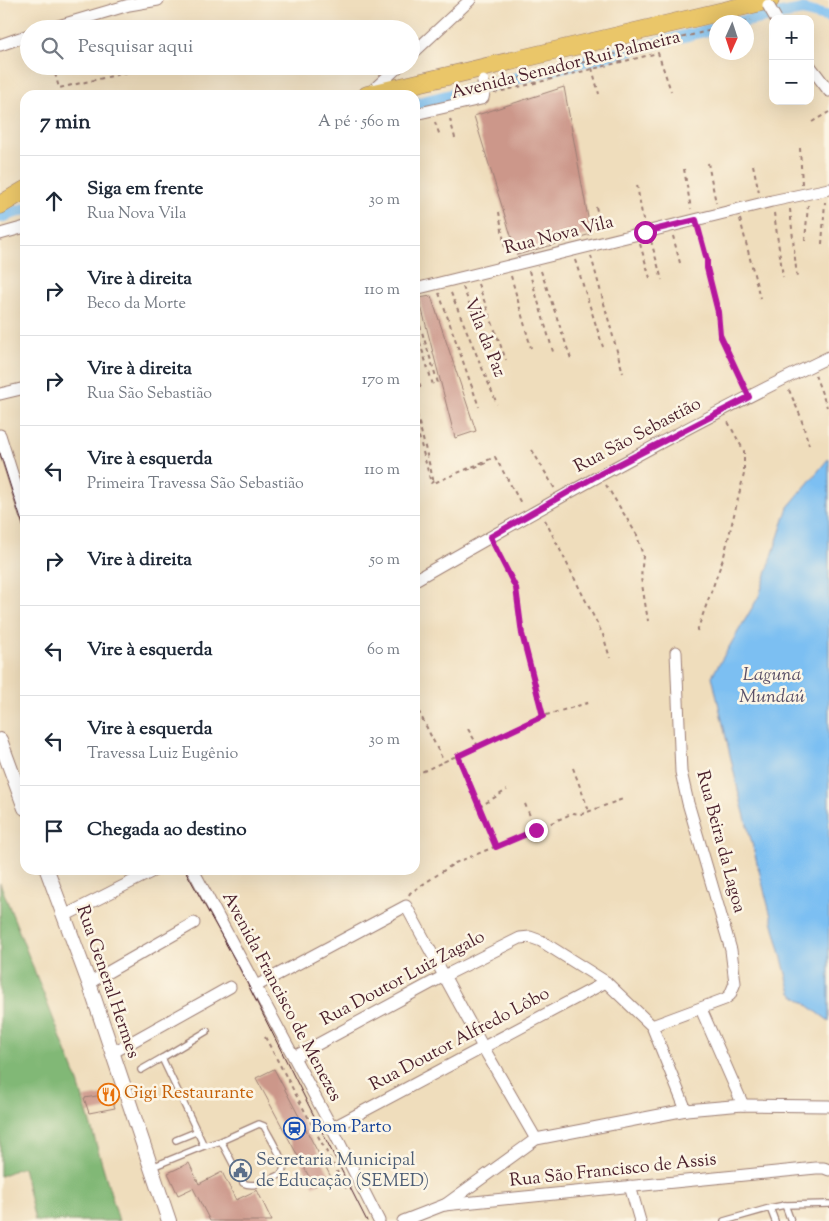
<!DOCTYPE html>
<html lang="pt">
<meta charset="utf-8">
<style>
:root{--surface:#fff;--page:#f6f6f7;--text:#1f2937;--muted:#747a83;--line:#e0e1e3}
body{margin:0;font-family:"Sorts Mill Goudy",serif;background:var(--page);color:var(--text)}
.controls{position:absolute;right:15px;top:15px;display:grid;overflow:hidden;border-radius:10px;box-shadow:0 5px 20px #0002}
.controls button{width:45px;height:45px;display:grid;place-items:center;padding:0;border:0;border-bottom:1px solid var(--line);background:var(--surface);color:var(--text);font:25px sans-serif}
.compass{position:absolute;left:709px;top:15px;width:45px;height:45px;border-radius:50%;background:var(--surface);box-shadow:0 5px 20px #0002;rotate:183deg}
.stop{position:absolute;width:15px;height:15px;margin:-11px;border:4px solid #b5179e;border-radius:50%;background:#fff}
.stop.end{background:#b5179e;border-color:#fff;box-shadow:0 1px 5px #0008}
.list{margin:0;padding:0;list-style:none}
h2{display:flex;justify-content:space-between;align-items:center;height:65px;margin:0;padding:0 20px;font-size:21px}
h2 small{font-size:16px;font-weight:400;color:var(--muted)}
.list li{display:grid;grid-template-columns:32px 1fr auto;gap:15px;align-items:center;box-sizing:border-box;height:90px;padding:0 20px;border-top:1px solid var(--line)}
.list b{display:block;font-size:19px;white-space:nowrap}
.list p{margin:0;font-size:16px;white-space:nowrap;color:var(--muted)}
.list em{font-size:16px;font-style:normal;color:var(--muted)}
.icon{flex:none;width:28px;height:28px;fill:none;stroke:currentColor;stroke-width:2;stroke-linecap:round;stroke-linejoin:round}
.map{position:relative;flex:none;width:829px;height:1221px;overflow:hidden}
.search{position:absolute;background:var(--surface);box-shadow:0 5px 20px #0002;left:20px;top:20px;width:400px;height:55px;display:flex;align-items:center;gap:12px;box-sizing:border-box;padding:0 18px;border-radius:28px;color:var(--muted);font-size:19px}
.panel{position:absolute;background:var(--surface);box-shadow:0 5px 20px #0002;left:20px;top:90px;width:400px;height:785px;border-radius:15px}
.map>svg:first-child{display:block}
.forest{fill:#81b876;stroke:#666c50}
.water{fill:#7bbff2;stroke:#626f8e}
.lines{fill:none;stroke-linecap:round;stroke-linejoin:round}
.canal{stroke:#7bbff2;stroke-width:12}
.building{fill:#cc978a}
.service-casing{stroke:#9c7e74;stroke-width:8}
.minor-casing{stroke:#9c7e74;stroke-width:13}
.tertiary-casing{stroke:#9c7e74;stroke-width:16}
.primary-casing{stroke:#9c7e74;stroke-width:19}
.path{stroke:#9c7e74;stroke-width:2;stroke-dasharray:4 4;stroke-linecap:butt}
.service{stroke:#fff;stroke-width:5.5}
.minor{stroke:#fff;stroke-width:11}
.tertiary{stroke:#fff;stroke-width:14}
.primary{stroke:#eac669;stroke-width:18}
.tram{stroke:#4a1f2b;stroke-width:1}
.minor-bridge-casing{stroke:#9c7e74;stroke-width:13;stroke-linecap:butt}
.path-bridge{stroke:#9c7e74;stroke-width:2;stroke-dasharray:4 4;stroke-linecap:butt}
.minor-bridge{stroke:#fff;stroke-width:11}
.route{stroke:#b5179e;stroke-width:6}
.labels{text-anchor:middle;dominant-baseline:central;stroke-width:5;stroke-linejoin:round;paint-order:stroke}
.street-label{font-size:18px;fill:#4a1f2b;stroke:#fcf5e5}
.food-label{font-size:18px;fill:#c56008;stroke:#fcf5e5;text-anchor:start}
.transit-label{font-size:18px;fill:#164399;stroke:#fcf5e5;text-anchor:start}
.service-label{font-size:18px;fill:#4e5e75;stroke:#fcf5e5;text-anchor:start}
.water-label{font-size:19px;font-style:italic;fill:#594f67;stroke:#fcf5e5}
</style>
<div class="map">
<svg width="829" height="1221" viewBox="0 0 829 1221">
<rect width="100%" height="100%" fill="#fcf5e5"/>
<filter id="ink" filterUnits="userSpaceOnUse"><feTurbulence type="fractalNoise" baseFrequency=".02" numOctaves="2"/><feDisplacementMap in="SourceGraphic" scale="10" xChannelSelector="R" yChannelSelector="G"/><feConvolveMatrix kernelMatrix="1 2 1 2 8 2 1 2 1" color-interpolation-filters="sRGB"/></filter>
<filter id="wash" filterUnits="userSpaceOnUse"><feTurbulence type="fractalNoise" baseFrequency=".0096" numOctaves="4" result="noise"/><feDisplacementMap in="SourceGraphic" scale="20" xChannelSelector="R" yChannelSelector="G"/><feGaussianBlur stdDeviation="1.12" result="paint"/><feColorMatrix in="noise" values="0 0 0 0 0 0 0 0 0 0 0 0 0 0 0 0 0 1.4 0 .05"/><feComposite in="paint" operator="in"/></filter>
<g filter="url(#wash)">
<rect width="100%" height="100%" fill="#efddbc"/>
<polygon class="forest" points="0,883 77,1079 119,1221 35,1221 23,1167 0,1176"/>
<polygon class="water" points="829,458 829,1021 791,993 738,790 712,676 759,596 788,507"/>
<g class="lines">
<g class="canal">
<polyline points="740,22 802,10 829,17"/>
<polyline points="415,104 716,28"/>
<polyline points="0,217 25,209"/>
</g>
</g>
<g id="blocks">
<g class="building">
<polygon points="564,87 591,234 517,255 474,116"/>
<polygon points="431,296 476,431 455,438 419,298"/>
<polygon points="274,1069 331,1177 314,1186 256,1078"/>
<polygon points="110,1094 115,1108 89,1113 84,1098"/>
<polygon points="189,1163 199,1184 222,1172 236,1200 257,1190 272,1221 210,1221 193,1188 178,1195 168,1173"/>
</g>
</g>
</g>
<g filter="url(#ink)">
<use href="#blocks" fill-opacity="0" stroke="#9c7e74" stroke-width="1"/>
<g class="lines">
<defs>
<g id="service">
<polyline points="141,1070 162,1058"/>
<polyline points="176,1140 198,1131"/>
<polyline points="204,1146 162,1058 207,1031"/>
<path d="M 152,1167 L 204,1146 L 221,1141 L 259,1124 L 264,1126 C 268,1134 284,1160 284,1167 C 284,1170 282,1172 280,1175 C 269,1179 255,1189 243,1183 L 221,1141"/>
<polyline points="785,1205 791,1221"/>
<polyline points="770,1208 775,1221"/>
<polyline points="724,1221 770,1208 785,1205 829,1204"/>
</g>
<g id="minor">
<polyline points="48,29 129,5 158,0"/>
<polyline points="0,45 29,35"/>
<polyline points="411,55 470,0"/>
<polyline points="810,66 829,91"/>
<polyline points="371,92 399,66"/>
<polyline points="415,114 481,99 483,98 484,93"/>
<polyline points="0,234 25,227"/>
<polyline points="415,289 772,201 829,189"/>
<polyline points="0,394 25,388"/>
<polyline points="0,435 25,515"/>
<path d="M 415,580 C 551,502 687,425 829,357"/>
<polyline points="193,870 332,1128 379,1221"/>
<polyline points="64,916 155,870"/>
<polyline points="89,983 194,923"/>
<polyline points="256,986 406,906 483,1047 536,1139"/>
<polyline points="701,1009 743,1105"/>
<polyline points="652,1026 686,1110"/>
<polyline points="112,1053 230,987"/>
<polyline points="294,1057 444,976 520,938 530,937 541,941 606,982 652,1026 725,999 730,995 735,983 731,950 688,803 681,772 676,652"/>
<polyline points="332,1128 606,982"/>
<polyline points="630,1186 640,1221"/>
<polyline points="445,1205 536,1139 686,1110 743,1105 829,1106"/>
<polyline points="403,1221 444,1205 816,1168 824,1168 829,1170"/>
</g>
<g id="tertiary">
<polyline points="0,740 25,808"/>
<polyline points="47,870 89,983 169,1221"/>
</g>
<g id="primary">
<polyline points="367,95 770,0"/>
<polyline points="0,205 25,190"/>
</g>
</defs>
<use href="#service" class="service-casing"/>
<use href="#minor" class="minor-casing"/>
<use href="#tertiary" class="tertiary-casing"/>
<use href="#primary" class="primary-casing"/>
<g class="path">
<polyline points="743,22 751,20"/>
<polyline points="53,66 59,88 156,66"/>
<polyline points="592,68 599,94"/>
<polyline points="496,84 716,29"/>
<polyline points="494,93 658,53 671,91"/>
<polyline points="450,119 455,138"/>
<polyline points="435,122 440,136"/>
<polyline points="812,122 829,112"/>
<polyline points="800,148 802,184"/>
<polyline points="708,163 716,203"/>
<polyline points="753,165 759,192"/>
<polyline points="684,169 691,209"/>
<polyline points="637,185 643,220"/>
<polyline points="596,207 602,230"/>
<polyline points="790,209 797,278"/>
<polyline points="499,212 506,254"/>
<polyline points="774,213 783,277"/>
<polyline points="740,219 760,298"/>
<polyline points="699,229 707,260 707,268 718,312 720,335 744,387"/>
<polyline points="673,236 680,263"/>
<polyline points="651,241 662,280"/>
<polyline points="805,241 808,205"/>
<polyline points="640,244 650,278"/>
<polyline points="822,244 825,202"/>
<polyline points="591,256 623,373"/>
<polyline points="575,260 603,347"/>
<polyline points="529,271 554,355"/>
<polyline points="541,271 571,359"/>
<polyline points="511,276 531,348"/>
<polyline points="478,284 506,360"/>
<polyline points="463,287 483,340"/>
<polyline points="439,293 479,407"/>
<polyline points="451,293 497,404"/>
<polyline points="415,310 438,383"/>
<polyline points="415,327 433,385"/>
<polyline points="415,368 421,389"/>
<polyline points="815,375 827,407"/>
<polyline points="789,390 800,415 809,445"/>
<polyline points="415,407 434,483 495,457 522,505"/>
<polyline points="415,421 431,483 434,481"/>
<polyline points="532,450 555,489"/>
<polyline points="467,470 487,463"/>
<polyline points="606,485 637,535 643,556 641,578 648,621"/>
<polyline points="545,520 603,635 610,658"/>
<polyline points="495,548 516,588 522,633 543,715"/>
<polyline points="697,631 724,556 744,474 744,451 727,420"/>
<polyline points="415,704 444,762"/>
<polyline points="468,729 478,746"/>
<polyline points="457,756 496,847"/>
<polyline points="573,768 589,811"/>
<polyline points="415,775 543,716 591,702"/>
<polyline points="525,804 536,830"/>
<polyline points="479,807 507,790"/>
<polyline points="409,895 410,893 455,863 536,830 573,813 582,814 623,799"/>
<polyline points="265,1037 347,1190"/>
</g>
<use href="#service" class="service"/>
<use href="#minor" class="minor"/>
<use href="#tertiary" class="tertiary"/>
<use href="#primary" class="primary"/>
<g class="tram">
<polyline points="0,453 25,532"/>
<polyline points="185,870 239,967 367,1221"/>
</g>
<defs>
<g id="minor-bridge">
<polyline points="768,5 776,19"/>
<polyline points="483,81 484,93"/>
</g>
</defs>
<use href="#minor-bridge" class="minor-bridge-casing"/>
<polyline class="path-bridge" points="625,44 627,54"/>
<use href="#minor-bridge" class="minor-bridge"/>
</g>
</g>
<g class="lines" filter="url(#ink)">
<polyline class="route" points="536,830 496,847 458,756 543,716 522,634 516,588 490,537 600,474 749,397 720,335 718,312 707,268 707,260 696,220 645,232"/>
</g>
<defs>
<symbol id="restaurant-ring" viewBox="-11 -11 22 22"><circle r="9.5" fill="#fcf5e5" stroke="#e8710a" stroke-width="1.5"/><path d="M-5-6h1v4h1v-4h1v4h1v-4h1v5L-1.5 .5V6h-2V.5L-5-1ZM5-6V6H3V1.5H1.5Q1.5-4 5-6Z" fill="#e8710a"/></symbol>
<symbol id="station-ring" viewBox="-11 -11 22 22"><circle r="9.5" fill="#fcf5e5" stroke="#1a4fb4" stroke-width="1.5"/><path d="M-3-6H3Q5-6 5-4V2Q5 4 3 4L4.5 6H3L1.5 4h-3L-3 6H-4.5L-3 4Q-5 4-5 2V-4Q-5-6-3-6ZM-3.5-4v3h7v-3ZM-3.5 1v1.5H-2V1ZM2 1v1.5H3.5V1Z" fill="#1a4fb4"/></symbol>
<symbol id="civic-ring" viewBox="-11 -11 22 22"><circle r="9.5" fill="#fcf5e5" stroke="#5c6f8a" stroke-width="1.5"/><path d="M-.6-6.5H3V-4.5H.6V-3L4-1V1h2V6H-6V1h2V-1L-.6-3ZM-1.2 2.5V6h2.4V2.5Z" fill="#5c6f8a"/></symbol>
</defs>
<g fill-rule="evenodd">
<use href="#restaurant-ring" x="96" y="1082" width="25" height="25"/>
<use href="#station-ring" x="282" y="1116" width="25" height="25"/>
<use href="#civic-ring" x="228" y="1158" width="25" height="25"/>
</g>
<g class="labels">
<g class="street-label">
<text transform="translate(566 66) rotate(-14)">Avenida Senador Rui Palmeira</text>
<text transform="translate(559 236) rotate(-14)">Rua Nova Vila</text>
<text transform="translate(484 338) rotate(68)">Vila da Paz</text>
<text transform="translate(638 436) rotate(-28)">Rua São Sebastião</text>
<text transform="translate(720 842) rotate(75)">Rua Beira da Lagoa</text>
<text transform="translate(403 979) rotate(-28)">Rua Doutor Luiz Zagalo</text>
<text transform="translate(107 982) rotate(71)">Rua General Hermes</text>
<text transform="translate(281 997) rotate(62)">Avenida Francisco de Menezes</text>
<text transform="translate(460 1040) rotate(-28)">Rua Doutor Alfredo Lôbo</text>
<text transform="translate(613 1171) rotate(-6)">Rua São Francisco de Assis</text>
</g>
<g class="food-label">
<text x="124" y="1094">Gigi Restaurante</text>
</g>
<g class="transit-label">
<text x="311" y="1128">Bom Parto</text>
</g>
<g class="service-label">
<text x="256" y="1161">Secretaria Municipal<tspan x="256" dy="21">de Educação (SEMED)</tspan></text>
</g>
<g class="water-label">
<text x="772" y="675">Laguna<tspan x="772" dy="22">Mundaú</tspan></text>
</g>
</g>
</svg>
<div class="controls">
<button>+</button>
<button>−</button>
</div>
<svg class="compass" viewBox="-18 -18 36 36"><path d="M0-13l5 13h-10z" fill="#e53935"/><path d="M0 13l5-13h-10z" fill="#747a83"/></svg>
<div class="stop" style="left:645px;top:232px"></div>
<div class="stop end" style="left:536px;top:830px"></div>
<div class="search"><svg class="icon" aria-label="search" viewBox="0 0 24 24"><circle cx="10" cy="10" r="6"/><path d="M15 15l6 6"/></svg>Pesquisar aqui</div>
<section class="panel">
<h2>7 min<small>A pé · 560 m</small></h2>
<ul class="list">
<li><svg class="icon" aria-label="ahead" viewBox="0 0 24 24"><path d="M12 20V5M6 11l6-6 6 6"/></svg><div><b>Siga em frente</b><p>Rua Nova Vila</p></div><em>30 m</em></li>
<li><svg class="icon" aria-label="right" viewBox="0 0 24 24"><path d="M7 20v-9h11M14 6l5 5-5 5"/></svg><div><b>Vire à direita</b><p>Beco da Morte</p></div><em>110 m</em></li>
<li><svg class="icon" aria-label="right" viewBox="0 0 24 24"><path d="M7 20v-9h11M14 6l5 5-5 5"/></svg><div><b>Vire à direita</b><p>Rua São Sebastião</p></div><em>170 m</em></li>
<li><svg class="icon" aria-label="left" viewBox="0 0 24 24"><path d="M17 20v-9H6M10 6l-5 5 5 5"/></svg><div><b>Vire à esquerda</b><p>Primeira Travessa São Sebastião</p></div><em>110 m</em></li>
<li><svg class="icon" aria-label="right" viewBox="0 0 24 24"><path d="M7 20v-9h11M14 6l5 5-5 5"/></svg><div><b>Vire à direita</b></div><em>50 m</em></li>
<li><svg class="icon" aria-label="left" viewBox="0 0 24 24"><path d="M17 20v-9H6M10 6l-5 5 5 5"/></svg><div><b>Vire à esquerda</b></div><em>60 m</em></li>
<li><svg class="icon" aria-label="left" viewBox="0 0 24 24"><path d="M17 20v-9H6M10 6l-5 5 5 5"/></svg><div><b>Vire à esquerda</b><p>Travessa Luiz Eugênio</p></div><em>30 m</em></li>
<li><svg class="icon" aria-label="arrive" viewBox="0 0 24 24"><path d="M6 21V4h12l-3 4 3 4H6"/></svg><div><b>Chegada ao destino</b></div></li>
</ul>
</section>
</div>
